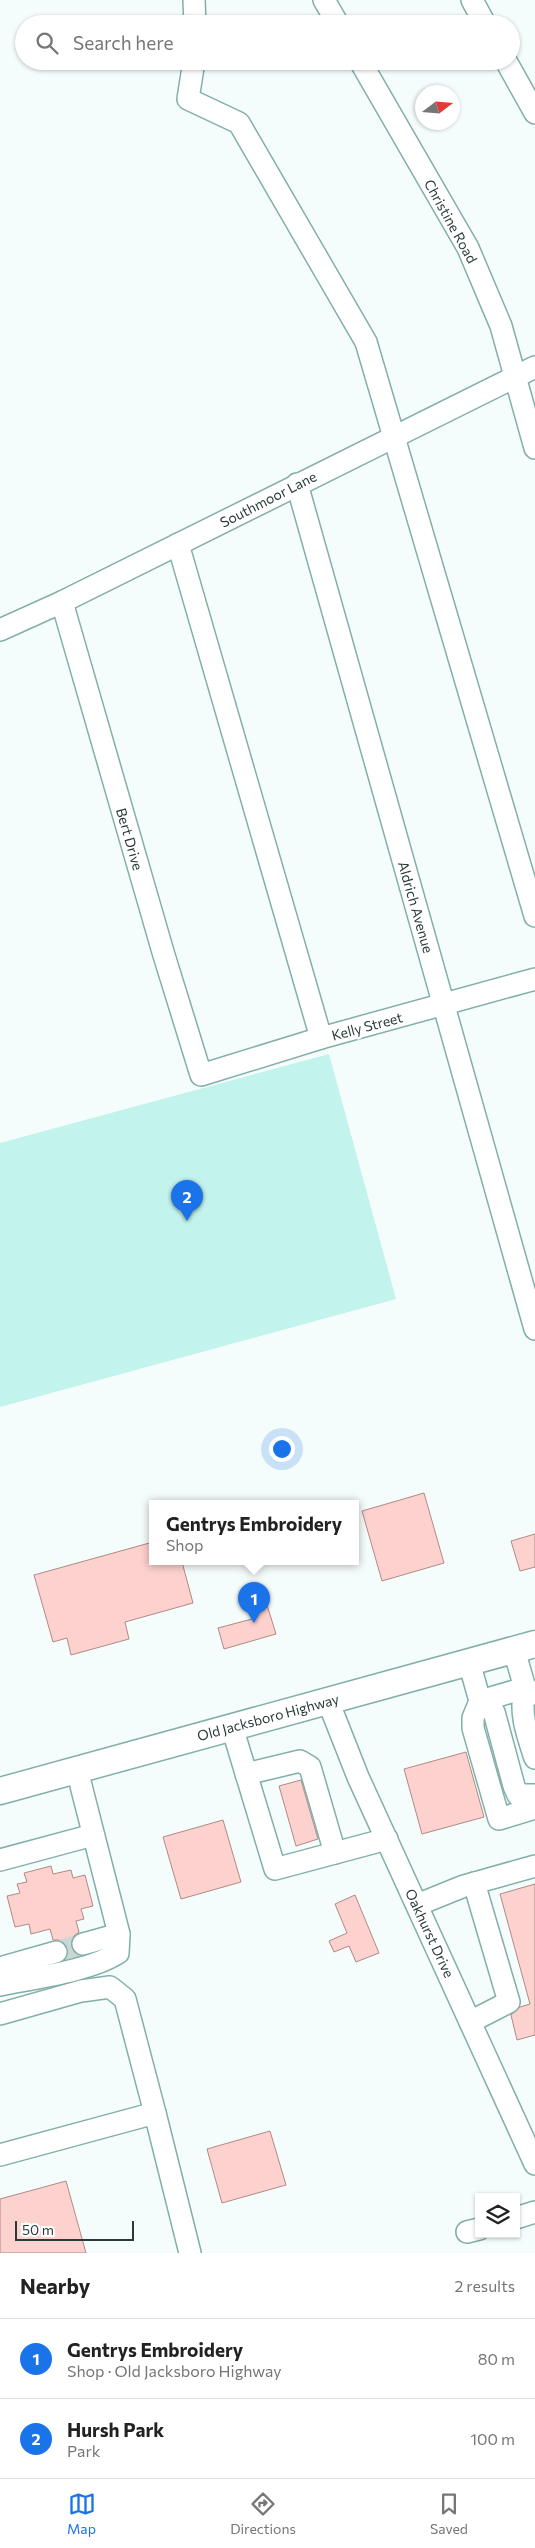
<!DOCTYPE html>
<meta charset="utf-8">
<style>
:root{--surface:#fff;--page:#f2f2f2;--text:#222;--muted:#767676;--line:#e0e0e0;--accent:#1a73e8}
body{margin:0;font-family:Commissioner,sans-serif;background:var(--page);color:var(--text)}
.controls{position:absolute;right:15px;bottom:15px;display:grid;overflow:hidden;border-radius:0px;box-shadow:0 1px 4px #0004}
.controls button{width:45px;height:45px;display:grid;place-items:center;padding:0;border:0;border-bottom:1px solid var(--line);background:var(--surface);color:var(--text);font:25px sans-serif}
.compass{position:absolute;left:415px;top:85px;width:45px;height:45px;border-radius:50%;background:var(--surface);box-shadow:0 1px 4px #0004;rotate:74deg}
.scale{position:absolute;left:15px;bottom:12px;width:119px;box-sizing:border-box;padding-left:5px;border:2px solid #293b39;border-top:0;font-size:14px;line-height:18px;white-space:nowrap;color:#293b39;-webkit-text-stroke:4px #fff;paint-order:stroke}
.you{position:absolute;left:281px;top:1448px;width:18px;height:18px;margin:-12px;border:4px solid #fff;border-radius:50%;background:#1a73e8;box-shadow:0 0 0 8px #1a73e833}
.badge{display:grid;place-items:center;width:32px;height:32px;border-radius:50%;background:var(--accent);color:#fff;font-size:16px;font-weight:700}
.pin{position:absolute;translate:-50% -41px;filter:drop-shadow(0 1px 2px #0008)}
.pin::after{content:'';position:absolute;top:26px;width:18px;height:15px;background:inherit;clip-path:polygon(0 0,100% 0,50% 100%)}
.popup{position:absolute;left:149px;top:1500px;width:210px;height:65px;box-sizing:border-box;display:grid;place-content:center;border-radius:0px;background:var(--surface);filter:drop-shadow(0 1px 4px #0005);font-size:16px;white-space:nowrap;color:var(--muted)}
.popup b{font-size:19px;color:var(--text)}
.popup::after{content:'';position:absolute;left:50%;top:100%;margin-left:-10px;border:10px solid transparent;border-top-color:var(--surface)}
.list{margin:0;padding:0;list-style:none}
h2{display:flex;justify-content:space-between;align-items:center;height:65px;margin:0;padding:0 20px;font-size:21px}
h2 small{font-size:16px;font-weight:400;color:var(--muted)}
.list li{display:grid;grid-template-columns:32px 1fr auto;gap:15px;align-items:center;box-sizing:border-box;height:80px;padding:0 20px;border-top:1px solid var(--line)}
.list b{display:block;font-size:19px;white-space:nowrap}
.list p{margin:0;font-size:16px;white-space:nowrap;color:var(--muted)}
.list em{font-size:16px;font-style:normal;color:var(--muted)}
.icon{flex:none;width:28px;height:28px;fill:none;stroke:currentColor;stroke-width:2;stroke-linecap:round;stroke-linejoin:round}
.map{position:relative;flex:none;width:535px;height:2253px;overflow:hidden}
.search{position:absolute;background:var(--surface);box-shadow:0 1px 4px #0004;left:15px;right:15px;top:15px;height:55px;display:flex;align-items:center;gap:12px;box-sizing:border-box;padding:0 18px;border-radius:28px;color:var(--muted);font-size:19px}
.sheet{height:225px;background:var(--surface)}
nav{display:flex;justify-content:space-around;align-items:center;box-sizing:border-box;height:70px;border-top:1px solid var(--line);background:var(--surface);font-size:14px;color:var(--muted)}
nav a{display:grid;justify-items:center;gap:2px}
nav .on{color:var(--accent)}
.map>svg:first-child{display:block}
.green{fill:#c2f3ec}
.building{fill:#fdd1cd;stroke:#b08985}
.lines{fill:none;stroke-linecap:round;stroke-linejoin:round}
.minor-tunnel{stroke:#ccd6d5;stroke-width:21;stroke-dasharray:21 11;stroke-linecap:butt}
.minor-casing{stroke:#83afa8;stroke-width:24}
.major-casing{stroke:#83afa8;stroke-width:29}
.minor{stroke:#fff;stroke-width:21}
.major{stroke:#fff;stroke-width:26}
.labels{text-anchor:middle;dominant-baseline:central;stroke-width:5;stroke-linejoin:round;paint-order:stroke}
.street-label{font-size:14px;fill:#293b39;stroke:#fff}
</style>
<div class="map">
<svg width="535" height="2253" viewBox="0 0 535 2253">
<rect width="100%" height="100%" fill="#f5fdfc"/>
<polygon class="green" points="329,1054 396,1299 0,1407 0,1143"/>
<g class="building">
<polygon points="424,1493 444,1563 382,1581 362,1511"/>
<polygon points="535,1534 535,1567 520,1571 511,1541"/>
<polygon points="153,1542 153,1562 182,1562 193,1603 125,1622 129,1639 71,1655 67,1638 53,1642 34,1575"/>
<polygon points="263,1592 276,1634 224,1649 218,1628 252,1619 246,1597"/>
<polygon points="466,1752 484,1817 422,1834 404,1769"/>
<polygon points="301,1780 318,1839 296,1846 279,1786"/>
<polygon points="223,1820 241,1882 181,1899 163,1837"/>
<polygon points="51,1866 53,1874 71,1870 73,1878 85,1875 93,1906 81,1909 84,1919 76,1921 79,1932 74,1936 71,1947 79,1956 66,1959 68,1948 59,1940 53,1940 50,1929 31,1934 29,1924 15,1927 7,1896 20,1893 17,1884 27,1882 24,1873"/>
<polygon points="535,1884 535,2035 517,2040 511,2015 520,2007 530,2004 500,1894"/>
<polygon points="355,1895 379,1953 356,1962 349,1946 334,1952 329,1941 347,1933 335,1904"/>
<polygon points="270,2131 286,2185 222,2203 207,2149"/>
<polygon points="66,2181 86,2253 0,2253 0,2199"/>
</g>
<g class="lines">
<polyline class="minor-tunnel" points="56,1952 83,1944"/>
<defs>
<g id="minor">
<polyline points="194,0 195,24"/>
<polyline points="324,0 338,24"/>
<polyline points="472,0 485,24"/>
<polyline points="194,61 188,99 239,123 366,342 535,916"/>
<polyline points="360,61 468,248 501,326 535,448"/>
<polyline points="506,61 535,113"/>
<polyline points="297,484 535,1329"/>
<polyline points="178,544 321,1038"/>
<polyline points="62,602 163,952 201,1075 321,1038 535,979"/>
<polyline points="0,630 62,602 535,367"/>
<polyline points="514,1650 525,1688 535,1694"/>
<polyline points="469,1662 480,1701 473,1718 473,1728 499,1819 535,1808"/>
<polyline points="328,1701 358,1777 535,2164"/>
<polyline points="480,1701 494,1712 514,1786 518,1795 535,1795"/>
<path d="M 480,1701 L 525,1688 C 519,1713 527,1734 535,1758"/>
<polyline points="232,1727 275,1869 387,1839"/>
<polyline points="246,1774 300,1761 310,1767 335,1853"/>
<polyline points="0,1860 93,1835"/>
<polyline points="417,1905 464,1886 535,1866"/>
<polyline points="83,1944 119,1934"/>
<polyline points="0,1968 56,1952"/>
<path d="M 0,1985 C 34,1978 90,1971 118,1953 L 119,1934 L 77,1770"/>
<polyline points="0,2014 81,1991 110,1987 125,1999 155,2113"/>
<polyline points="470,2022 509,2002 474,1883"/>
<polyline points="0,2155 155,2113 190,2253"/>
<polyline points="516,2218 535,2212"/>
<polyline points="467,2232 479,2229"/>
</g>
<polyline id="major" points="0,1791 535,1644"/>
</defs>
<use href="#minor" class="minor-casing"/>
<use href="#major" class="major-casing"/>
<use href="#minor" class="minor"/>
<use href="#major" class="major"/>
</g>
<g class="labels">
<g class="street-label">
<text transform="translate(451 221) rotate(61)">Christine Road</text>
<text transform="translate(268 499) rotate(-27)">Southmoor Lane</text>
<text transform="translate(130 839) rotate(74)">Bert Drive</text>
<text transform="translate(416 907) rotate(74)">Aldrich Avenue</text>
<text transform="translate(367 1026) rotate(-15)">Kelly Street</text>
<text transform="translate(268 1717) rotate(-15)">Old Jacksboro Highway</text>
<text transform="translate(430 1933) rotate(65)">Oakhurst Drive</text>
</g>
</g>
</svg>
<div class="controls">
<button><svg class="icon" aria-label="layers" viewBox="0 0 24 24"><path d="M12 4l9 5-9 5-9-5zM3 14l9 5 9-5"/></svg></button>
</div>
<svg class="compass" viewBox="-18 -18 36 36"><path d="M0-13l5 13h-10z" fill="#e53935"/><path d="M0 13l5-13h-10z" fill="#767676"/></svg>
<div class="scale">50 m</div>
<div class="you"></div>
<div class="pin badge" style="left:254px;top:1623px">1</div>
<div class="popup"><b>Gentrys Embroidery</b>Shop</div>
<div class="pin badge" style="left:187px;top:1221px">2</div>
<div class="search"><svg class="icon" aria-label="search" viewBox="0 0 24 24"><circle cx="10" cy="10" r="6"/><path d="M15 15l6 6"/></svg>Search here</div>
</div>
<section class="sheet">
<h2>Nearby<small>2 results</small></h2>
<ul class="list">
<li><span class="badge">1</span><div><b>Gentrys Embroidery</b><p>Shop · Old Jacksboro Highway</p></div><em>80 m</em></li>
<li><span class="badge">2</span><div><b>Hursh Park</b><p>Park</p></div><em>100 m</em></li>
</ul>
</section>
<nav>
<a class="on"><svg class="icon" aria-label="map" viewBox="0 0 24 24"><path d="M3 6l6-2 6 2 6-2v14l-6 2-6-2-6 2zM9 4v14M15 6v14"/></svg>Map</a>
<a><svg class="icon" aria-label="directions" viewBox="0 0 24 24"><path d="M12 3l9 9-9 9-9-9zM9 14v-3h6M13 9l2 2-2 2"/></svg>Directions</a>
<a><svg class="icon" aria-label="saved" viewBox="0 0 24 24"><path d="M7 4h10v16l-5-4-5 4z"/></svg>Saved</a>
</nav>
